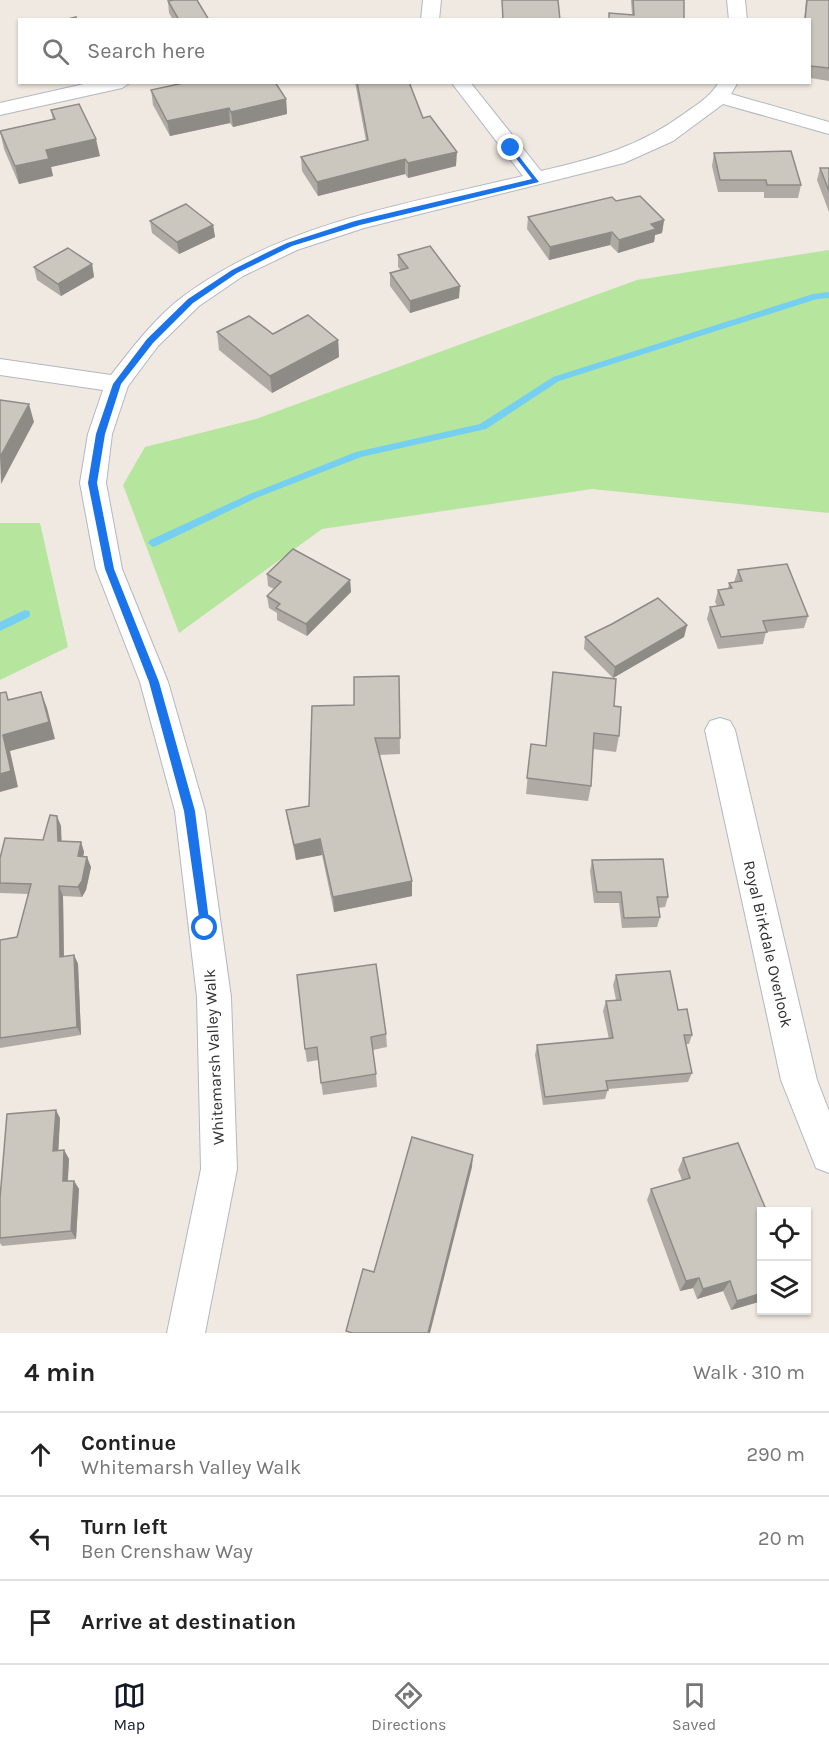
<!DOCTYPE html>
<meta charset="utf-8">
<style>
:root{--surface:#fff;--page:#f2f2f2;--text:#222;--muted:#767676;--line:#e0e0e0;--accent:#111827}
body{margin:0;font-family:Karla,sans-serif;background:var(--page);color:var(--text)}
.controls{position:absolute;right:18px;bottom:18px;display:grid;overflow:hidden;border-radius:0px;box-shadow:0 2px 4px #0004}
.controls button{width:54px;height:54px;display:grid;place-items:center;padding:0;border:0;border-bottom:2px solid var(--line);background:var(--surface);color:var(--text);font:30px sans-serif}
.stop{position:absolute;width:18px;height:18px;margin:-14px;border:4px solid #1a73e8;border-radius:50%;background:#fff}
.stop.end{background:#1a73e8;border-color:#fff;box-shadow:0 2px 6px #0008}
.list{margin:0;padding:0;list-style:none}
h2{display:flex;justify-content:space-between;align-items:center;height:78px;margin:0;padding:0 24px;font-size:26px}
h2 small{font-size:20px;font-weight:400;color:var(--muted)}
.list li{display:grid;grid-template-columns:39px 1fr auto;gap:18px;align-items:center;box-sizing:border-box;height:84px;padding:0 24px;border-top:2px solid var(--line)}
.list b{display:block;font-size:22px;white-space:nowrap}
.list p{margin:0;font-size:20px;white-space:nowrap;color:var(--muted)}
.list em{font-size:20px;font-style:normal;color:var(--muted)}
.icon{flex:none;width:33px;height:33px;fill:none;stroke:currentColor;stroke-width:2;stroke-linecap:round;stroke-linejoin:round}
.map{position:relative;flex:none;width:829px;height:1333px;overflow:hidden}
.search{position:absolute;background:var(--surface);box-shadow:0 2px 4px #0004;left:18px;right:18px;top:18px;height:66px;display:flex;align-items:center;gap:15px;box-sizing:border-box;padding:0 21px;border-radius:0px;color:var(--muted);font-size:22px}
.sheet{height:330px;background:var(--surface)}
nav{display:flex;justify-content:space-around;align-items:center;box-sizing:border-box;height:84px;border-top:2px solid var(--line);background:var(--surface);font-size:16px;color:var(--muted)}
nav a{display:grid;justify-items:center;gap:3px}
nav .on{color:var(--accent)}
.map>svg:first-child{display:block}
.green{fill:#b6e59e}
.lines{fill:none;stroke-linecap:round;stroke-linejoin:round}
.stream{fill:#75cff0;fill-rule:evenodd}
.street-casing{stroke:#b4b7c1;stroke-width:2}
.street{fill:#fff;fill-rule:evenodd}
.wall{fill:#afaba4}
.shaded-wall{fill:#8e8b86}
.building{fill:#cbc7bf;stroke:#8e8b86;stroke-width:1.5}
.route{fill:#1a73e8}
.labels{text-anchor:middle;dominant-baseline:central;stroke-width:6;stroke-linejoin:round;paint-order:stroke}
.street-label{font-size:16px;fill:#2e2e2e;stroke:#fff}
</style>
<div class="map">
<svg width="829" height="1333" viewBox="0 0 829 1333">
<rect width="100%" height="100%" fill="#efe9e1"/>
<g class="green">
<polygon points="829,250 829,513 592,489 322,529 179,633 123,485 145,447 256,419 637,280"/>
<polygon points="0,523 40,523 68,647 0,680"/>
</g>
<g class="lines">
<g class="stream">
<polygon points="829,292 829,298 817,299 559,381 486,429 361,457 256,498 156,546 153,547 148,543 150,540 250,494 356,452 480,424 553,377 813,294"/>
<polygon points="25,610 29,611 30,614 29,617 0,631 0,622"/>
</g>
<defs>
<g id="street">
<polygon points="423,0 441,0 439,20 421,20"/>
<polygon points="727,0 745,0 747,20 729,20"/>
<polygon points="93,82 131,82 122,88 0,115 0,103"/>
<path d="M 451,82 L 470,82 L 541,171 C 596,158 639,147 685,113 C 698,104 711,96 719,82 L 738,82 L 731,94 L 829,122 L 829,134 L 723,104 L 673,141 L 624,163 L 364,228 L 297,250 L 243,276 L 199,306 L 158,346 L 128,386 L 112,434 L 106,483 L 122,569 L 168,682 L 205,811 L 231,997 L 237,1169 L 205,1333 L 167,1333 L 201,1169 L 197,997 L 175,811 L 140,682 L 96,569 L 80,483 L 88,434 L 103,390 L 0,375 L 0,359 L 111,375 C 133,347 156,316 185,295 C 283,223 407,204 523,176 Z"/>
<polygon points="720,718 730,721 735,730 817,1080 829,1111 829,1173 816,1168 781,1080 705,730 710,721"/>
</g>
</defs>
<use href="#street" class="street-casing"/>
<use href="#street" class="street"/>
</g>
<g class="wall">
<polygon points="631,0 684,0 684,20 632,15"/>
<polygon points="806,0 829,0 829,81 810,78 810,20 804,20"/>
<polygon points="168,1 209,20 173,20 169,13"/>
<polygon points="355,82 409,82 423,118 456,166 408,178 405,174 318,196 302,171 301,157 366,141"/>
<polygon points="151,90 286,99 287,114 233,127 230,123 170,136 153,105"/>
<polygon points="51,110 100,156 51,167 53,176 19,184 4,149 0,131 53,120"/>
<polygon points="714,153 801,185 798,198 764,198 764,192 718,192 712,166"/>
<polygon points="820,168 829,168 829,212 817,180"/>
<polygon points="616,201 664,220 662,233 655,235 654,242 618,253 610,245 549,260 527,229 528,217"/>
<polygon points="150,221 213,225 215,237 179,254 152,233"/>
<polygon points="398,255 459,298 410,313 390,286 390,273 401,270 398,267"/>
<polygon points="92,264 94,277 61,296 37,280 34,267"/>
<polygon points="217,332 273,334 338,340 339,357 272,393 219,350"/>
<polygon points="738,570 808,616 804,628 766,632 763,644 718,649 707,619 710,607 717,606 715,602 718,590 728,589 729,583 734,582"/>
<polygon points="267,574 350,580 351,592 307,636 277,620 277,613 269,608 267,596 274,589 268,586"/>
<polygon points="687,625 684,637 613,678 584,649 585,637"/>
<polygon points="553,672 614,706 619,736 616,752 593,749 591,786 588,801 526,794 531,744 546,746"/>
<polygon points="399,676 400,754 379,755 412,896 334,912 322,855 296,860 289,826 286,810 309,806 354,705"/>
<polygon points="61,826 61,841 81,842 84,852 83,857 91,867 86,890 82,897 63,896 64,957 74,955 78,964 81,1035 0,1048 0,940 17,937 29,894 0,893 0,858 43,840"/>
<polygon points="592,860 668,897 665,907 658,908 660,917 657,927 622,928 619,903 594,903 590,871"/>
<polygon points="616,975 678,1010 692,1035 689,1044 686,1044 692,1073 688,1082 608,1089 605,1099 543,1105 535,1055 537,1045 609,1039 603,1011 606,1001 616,1000 613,985"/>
<polygon points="386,1034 387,1047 373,1050 376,1074 377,1087 323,1095 318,1060 307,1062 305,1049"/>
<polygon points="60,1118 58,1151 64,1150 69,1159 68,1181 74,1181 79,1189 76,1239 2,1246 0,1243 0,1198"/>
<polygon points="683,1158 762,1212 762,1301 731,1310 723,1291 697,1299 693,1288 680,1291 647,1200 651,1189 682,1180 678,1170"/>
</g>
<g class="shaded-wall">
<polygon points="286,99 287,114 233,127 231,112"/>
<polygon points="229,108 230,123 170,136 167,121"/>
<polygon points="96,139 100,156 51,167 53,176 19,184 15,166 46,150"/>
<polygon points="457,152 456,166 408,178 408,163"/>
<polygon points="405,159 405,174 318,196 317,182"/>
<polygon points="664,220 662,233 655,235 654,242 618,253 619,240 651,224"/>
<polygon points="213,225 215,237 179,254 177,242"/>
<polygon points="612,232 610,245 549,260 550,247"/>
<polygon points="92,264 94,277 61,296 58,284"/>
<polygon points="460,286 459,298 410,313 410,301"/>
<polygon points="338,340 339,357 272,393 270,376"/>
<polygon points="29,404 34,422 1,484 0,457"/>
<polygon points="350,580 351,592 307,636 306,624"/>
<polygon points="687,625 684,637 613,678 615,667"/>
<polygon points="41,692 47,708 55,739 10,751 18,787 0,792 0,774 3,735"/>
<polygon points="57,816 61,826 62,851 58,841"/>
<polygon points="320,839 322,855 296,860 294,845"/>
<polygon points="81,842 84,852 81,866 78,856"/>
<polygon points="87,857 91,867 86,890 82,897 78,887"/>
<polygon points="412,881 412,896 334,912 333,897"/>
<polygon points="59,886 63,896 64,967 60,957"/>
<polygon points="74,955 78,964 81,1035 77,1027"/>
<polygon points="56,1110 60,1118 58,1159 53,1151"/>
<polygon points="64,1150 69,1159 67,1189 63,1181"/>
<polygon points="473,1155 472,1167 430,1333 428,1333"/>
<polygon points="74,1181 79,1189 76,1239 71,1231"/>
<polygon points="699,1278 693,1288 680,1291 686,1281"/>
<polygon points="730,1281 723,1291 697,1299 703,1289"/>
<polygon points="762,1293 762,1301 731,1310 737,1301"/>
</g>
<g class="building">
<polygon points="174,0 197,0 209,20 179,20 168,1"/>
<polygon points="502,0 558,0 560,20 503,20"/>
<polygon points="633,0 684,0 684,20 609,20 609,13 634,15"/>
<polygon points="807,0 829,0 829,68 810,66 810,20 805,20"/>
<polygon points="76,17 77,20 64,20"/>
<polygon points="188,82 275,82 286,99 231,112 229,108 167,121 151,90"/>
<polygon points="357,82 409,82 423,118 430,116 457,152 408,163 405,159 317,182 301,157 368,140"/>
<polygon points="79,104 96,139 46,150 49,159 15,166 0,131 55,119 51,110"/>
<polygon points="791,151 801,185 767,185 766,180 720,180 714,153"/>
<polygon points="820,168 829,168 829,191"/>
<polygon points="640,196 664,220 651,224 656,229 619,240 612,232 550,247 528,217 612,197 616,201"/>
<polygon points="186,204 213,225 177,242 150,221"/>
<polygon points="430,246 460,286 410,301 390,273 408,268 398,255"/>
<polygon points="68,248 92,264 58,284 34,267"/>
<polygon points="308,315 338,340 270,376 217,332 249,316 273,334"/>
<polygon points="0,400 29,404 0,457"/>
<polygon points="293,549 350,580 306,624 276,608 280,604 267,596 281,582 267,574"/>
<polygon points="787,564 808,616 763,621 767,632 721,637 710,607 724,605 718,590 732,588 729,583 742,581 738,570"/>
<polygon points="658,598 687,625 615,667 585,637 612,624"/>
<polygon points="553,672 616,679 614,706 621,707 619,736 594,733 591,786 527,778 531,744 546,746"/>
<polygon points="399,676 400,738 375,738 412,881 333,897 320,839 294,845 286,810 309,806 312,706 354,705 354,677"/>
<polygon points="6,692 8,700 41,692 49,722 3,735 11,771 0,774 0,693"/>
<polygon points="50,815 57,816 58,841 81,842 78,856 87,857 82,881 78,887 59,886 60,957 74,955 77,1027 0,1038 0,940 17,937 31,884 0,883 0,858 5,838 43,840"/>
<polygon points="663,859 668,897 657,897 660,917 624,918 621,892 597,892 592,860"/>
<polygon points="376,964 386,1034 371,1037 376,1074 321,1083 317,1047 305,1049 297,975"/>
<polygon points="670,971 678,1010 687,1009 692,1035 684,1035 692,1073 606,1081 608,1090 545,1097 537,1045 613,1038 606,1001 621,1000 616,975"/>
<polygon points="56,1110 53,1151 64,1150 63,1181 74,1181 71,1231 0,1238 0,1198 7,1114"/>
<polygon points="412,1137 473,1155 428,1333 352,1333 346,1331 363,1269 374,1272"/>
<polygon points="738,1143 767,1212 762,1212 762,1293 737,1301 730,1281 703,1289 699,1278 686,1281 651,1189 690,1178 683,1158"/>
</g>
<polygon class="route" points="511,146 539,182 360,225 292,246 237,273 193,303 153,343 121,384 105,434 97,483 114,569 159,682 195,811 210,928 209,931 201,931 184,811 149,682 105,569 88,483 96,434 113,384 147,339 188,299 232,270 268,252 287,243 355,221 532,179 508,148"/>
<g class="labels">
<g class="street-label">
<text transform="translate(768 944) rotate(77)">Royal Birkdale Overlook</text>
<text transform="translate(214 1057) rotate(-93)">Whitemarsh Valley Walk</text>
</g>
</g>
</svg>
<div class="controls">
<button><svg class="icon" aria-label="locate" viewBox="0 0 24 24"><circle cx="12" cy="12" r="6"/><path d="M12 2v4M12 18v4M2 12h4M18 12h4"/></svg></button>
<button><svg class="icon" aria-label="layers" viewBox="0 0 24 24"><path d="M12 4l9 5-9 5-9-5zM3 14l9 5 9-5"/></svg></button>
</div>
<div class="stop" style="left:205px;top:928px"></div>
<div class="stop end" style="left:511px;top:148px"></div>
<div class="search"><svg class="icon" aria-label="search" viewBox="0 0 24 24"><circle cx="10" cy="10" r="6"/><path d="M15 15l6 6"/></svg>Search here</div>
</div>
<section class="sheet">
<h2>4 min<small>Walk · 310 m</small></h2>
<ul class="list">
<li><svg class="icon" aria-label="ahead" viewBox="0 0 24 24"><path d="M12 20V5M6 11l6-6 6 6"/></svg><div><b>Continue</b><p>Whitemarsh Valley Walk</p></div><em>290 m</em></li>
<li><svg class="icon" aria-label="left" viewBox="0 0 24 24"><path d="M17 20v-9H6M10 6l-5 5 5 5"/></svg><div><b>Turn left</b><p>Ben Crenshaw Way</p></div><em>20 m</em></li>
<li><svg class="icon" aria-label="arrive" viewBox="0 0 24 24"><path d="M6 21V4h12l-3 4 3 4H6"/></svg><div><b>Arrive at destination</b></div></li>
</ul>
</section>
<nav>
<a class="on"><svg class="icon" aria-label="map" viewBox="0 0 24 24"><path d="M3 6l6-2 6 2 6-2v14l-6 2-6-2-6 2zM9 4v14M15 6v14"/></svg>Map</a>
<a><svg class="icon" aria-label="directions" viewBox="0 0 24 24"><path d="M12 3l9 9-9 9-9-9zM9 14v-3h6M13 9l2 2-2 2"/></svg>Directions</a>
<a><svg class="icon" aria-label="saved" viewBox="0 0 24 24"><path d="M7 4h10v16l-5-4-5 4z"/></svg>Saved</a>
</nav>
